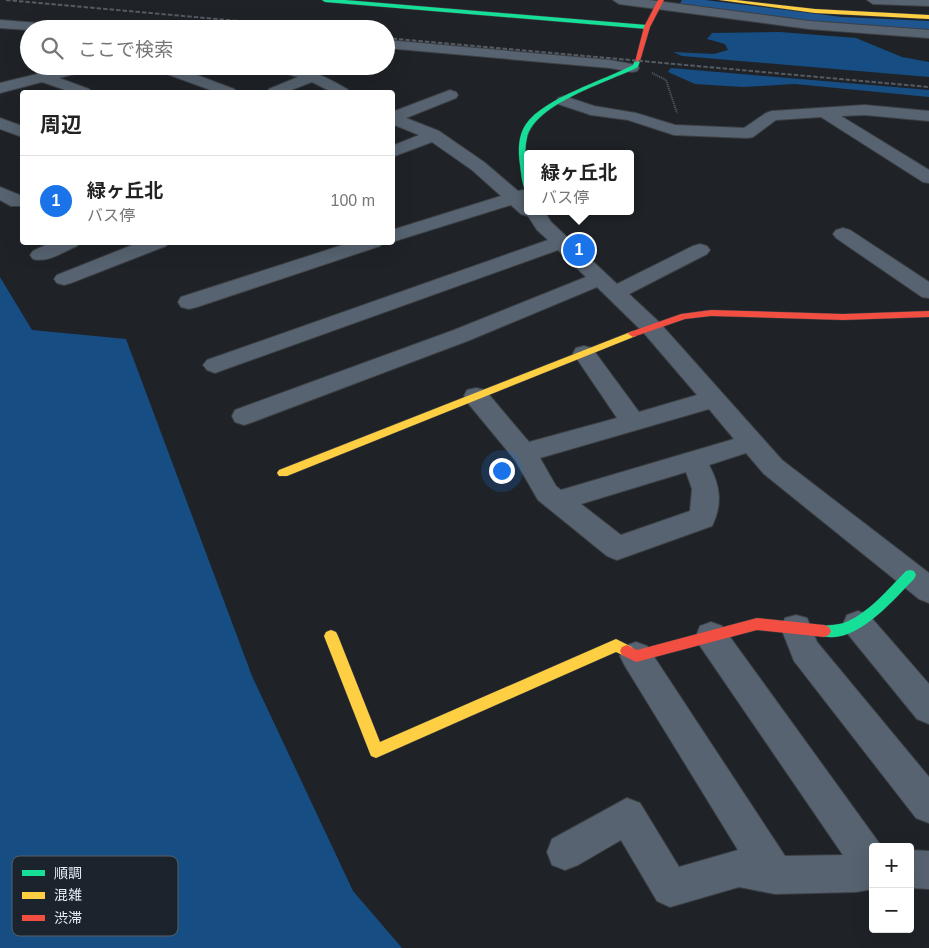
<!DOCTYPE html>
<html lang="ja">
<meta charset="utf-8">
<style>
:root{--surface:#fff;--page:#f2f2f2;--text:#222;--muted:#767676;--line:#e0e0e0;--accent:#1a73e8}
body{margin:0;font-family:Arial,"Noto Sans JP",sans-serif;background:var(--page);color:var(--text)}
.controls{position:absolute;right:15px;bottom:15px;display:grid;overflow:hidden;border-radius:5px;box-shadow:0 5px 20px #0002}
.controls button{width:45px;height:45px;display:grid;place-items:center;padding:0;border:0;border-bottom:1px solid var(--line);background:var(--surface);color:var(--text);font:25px sans-serif}
.you{position:absolute;left:501px;top:470px;width:18px;height:18px;margin:-12px;border:4px solid #fff;border-radius:50%;background:#1a73e8;box-shadow:0 0 0 8px #1a73e833}
.badge{display:grid;place-items:center;width:32px;height:32px;border-radius:50%;background:var(--accent);color:#fff;font-size:16px;font-weight:700}
.pin{position:absolute;translate:-50% -50%;border:2px solid #fff;box-shadow:0 1px 5px #0006}
.popup{position:absolute;left:524px;top:150px;width:110px;height:65px;box-sizing:border-box;display:grid;place-content:center;border-radius:5px;background:var(--surface);filter:drop-shadow(0 1px 4px #0005);font-size:16px;white-space:nowrap;color:var(--muted)}
.popup b{font-size:19px;color:var(--text)}
.popup::after{content:'';position:absolute;left:50%;top:100%;margin-left:-10px;border:10px solid transparent;border-top-color:var(--surface)}
.list{margin:0;padding:0;list-style:none}
h2{display:flex;justify-content:space-between;align-items:center;height:65px;margin:0;padding:0 20px;font-size:21px}
h2 small{font-size:16px;font-weight:400;color:var(--muted)}
.list li{display:grid;grid-template-columns:32px 1fr auto;gap:15px;align-items:center;box-sizing:border-box;height:90px;padding:0 20px;border-top:1px solid var(--line)}
.list b{display:block;font-size:19px;white-space:nowrap}
.list p{margin:0;font-size:16px;white-space:nowrap;color:var(--muted)}
.list em{font-size:16px;font-style:normal;color:var(--muted)}
.icon{flex:none;width:28px;height:28px;fill:none;stroke:currentColor;stroke-width:2;stroke-linecap:round;stroke-linejoin:round}
.map{position:relative;flex:none;width:929px;height:948px;overflow:hidden}
.search{position:absolute;background:var(--surface);box-shadow:0 5px 20px #0002;left:20px;top:20px;width:375px;height:55px;display:flex;align-items:center;gap:12px;box-sizing:border-box;padding:0 18px;border-radius:28px;color:var(--muted);font-size:19px}
.panel{position:absolute;background:var(--surface);box-shadow:0 5px 20px #0002;left:20px;top:90px;width:375px;height:155px;border-radius:5px}
.map>svg:first-child{display:block}
.forest{fill:#164d83}
.lines{fill:none;stroke-linecap:round;stroke-linejoin:round}
.river{fill:#1f5690;fill-rule:evenodd}
.street-casing{stroke:#3c4044;stroke-width:2}
.fast-casing{stroke:#3c4044;stroke-width:1}
.slow-casing{stroke:#3c4044;stroke-width:1}
.jam-casing{stroke:#3c4044;stroke-width:1}
.path{stroke:#575e67;stroke-width:2;stroke-dasharray:1 1;stroke-linecap:butt}
.street{fill:#576370;fill-rule:evenodd}
.fast{fill:#16e098;fill-rule:evenodd}
.slow{fill:#ffcf43;fill-rule:evenodd}
.jam{fill:#f24e42;fill-rule:evenodd}
.rail{stroke:#555a63;stroke-width:2;stroke-dasharray:4.5 2;stroke-linecap:butt}
.key{fill:#1b232c;stroke:#596069;stroke-width:1}
.key-label{font-size:14px;fill:#eaeff6}
</style>
<div class="map">
<svg width="929" height="948" viewBox="0 0 929 948">
<rect width="100%" height="100%" fill="#1f2328"/>
<g class="forest">
<polygon points="780,32 856,38 902,57 929,62 929,77 682,56 673,52 714,54 728,50 725,44 707,39 712,33"/>
<polygon points="671,68 929,90 929,97 795,84 743,87 695,84 668,72"/>
<polygon points="0,277 32,330 126,339 252,676 353,891 402,948 0,948"/>
</g>
<g class="lines">
<polygon class="river" points="682,0 705,0 842,17 929,21 929,35 842,31 690,12 682,10 679,5"/>
<defs>
<g id="street">
<polygon points="613,0 649,0 809,21 929,30 929,38 809,29 619,4"/>
<polygon points="867,0 929,0 929,6 873,4"/>
<polygon points="0,20 66,25 73,29 29,29 29,30 0,28"/>
<polygon points="386,40 610,60 637,65 639,68 637,71 632,72 610,68 386,48"/>
<polygon points="70,66 96,66 94,69 59,78 89,89 91,92 71,92 42,82 0,93 0,83"/>
<polygon points="151,66 173,66 234,89 237,92 216,92 153,69"/>
<path d="M 265,66 C 301,66 316,71 347,89 L 350,92 L 332,92 L 312,82 L 286,92 L 267,92 L 269,89 L 298,77 L 267,69 Z"/>
<path d="M 450,90 L 456,92 L 458,95 L 456,98 L 406,118 L 439,131 L 484,162 L 518,191 L 528,189 L 528,211 L 544,211 L 551,222 L 617,284 L 693,246 L 700,244 L 707,246 L 710,250 L 707,254 L 629,294 L 659,322 L 782,460 L 929,573 L 929,603 L 919,599 L 764,474 L 746,453 L 709,465 C 720,485 723,504 712,526 L 617,560 L 607,556 L 538,500 L 515,460 L 467,402 L 464,396 L 467,390 L 476,388 L 485,390 L 529,442 L 617,418 L 573,353 L 576,348 L 584,346 L 592,348 L 639,412 L 697,395 L 643,332 L 597,287 L 470,340 L 253,422 L 244,425 L 235,422 L 232,416 L 235,410 L 454,330 L 586,277 L 558,250 L 223,370 L 215,373 L 207,370 L 203,365 L 207,360 L 548,240 L 537,230 L 528,216 L 521,214 L 511,205 L 392,242 L 392,230 L 501,196 L 472,170 L 432,142 L 392,157 L 392,146 L 419,135 L 392,124 L 392,112 ZM 709,409 L 734,439 L 561,490 L 556,486 L 540,458 ZM 686,472 L 692,489 L 690,511 L 621,535 L 581,504 Z"/>
<polygon points="564,96 594,106 636,113 675,125 744,128 766,113 772,111 865,105 929,111 929,121 865,115 841,116 929,170 929,183 923,182 821,117 776,120 753,137 747,138 674,135 628,120 591,115 558,104 556,101 558,98"/>
<polygon points="0,118 22,126 22,137 0,129"/>
<polygon points="0,187 22,196 22,206 11,206 0,200"/>
<polygon points="843,228 850,230 929,282 929,298 922,297 836,238 833,234 836,230"/>
<path d="M 52,242 L 80,242 L 77,246 C 63,252 48,263 33,259 L 30,255 L 33,251 Z"/>
<polygon points="140,242 169,242 166,246 71,283 64,285 57,283 54,279 57,275"/>
<polygon points="352,242 383,242 380,246 197,307 189,309 181,307 178,302 181,297"/>
<polygon points="858,611 869,615 929,684 929,724 917,719 847,633 843,624 847,615"/>
<polygon points="796,615 807,618 817,642 929,777 929,823 916,818 794,661 781,628 785,618"/>
<polygon points="711,622 722,626 882,847 873,847 873,889 856,892 775,894 739,887 670,907 657,901 621,840 578,865 565,870 552,865 547,852 552,839 627,798 640,803 679,867 738,850 625,666 620,656 625,646 636,642 647,646 785,856 843,855 700,646 696,636 700,626"/>
<polygon points="910,850 929,851 929,889 910,888"/>
</g>
<g id="fast">
<polygon points="322,0 345,0 647,25 650,27 647,29 325,2"/>
<path d="M 635,60 L 640,61 L 638,67 C 609,82 535,103 527,138 C 523,152 528,175 528,191 L 525,191 C 522,183 521,173 520,165 C 518,150 518,136 526,124 C 544,98 605,80 633,65 Z"/>
<path d="M 910,570 L 914,571 L 916,575 L 914,579 C 893,600 854,648 819,635 L 817,631 L 819,627 C 828,624 837,626 846,622 C 870,612 888,589 906,571 Z"/>
</g>
<g id="slow">
<polygon points="719,0 736,0 815,9 929,15 929,19 815,13"/>
<polygon points="633,331 636,332 636,336 287,476 279,476 277,473 279,470"/>
<polygon points="331,630 336,632 338,636 380,742 616,639 632,647 634,651 632,655 627,657 616,652 376,758 371,756 369,751 324,636 326,632"/>
</g>
<g id="jam">
<polygon points="658,0 664,0 650,27 640,61 635,62 644,27"/>
<polygon points="711,310 843,314 929,311 929,317 843,320 711,316 685,319 633,337 628,334 630,332 681,314"/>
<polygon points="757,618 824,625 829,627 831,631 829,635 824,637 757,630 636,662 622,655 620,651 622,647 627,645 637,650"/>
</g>
</defs>
<use href="#street" class="street-casing"/>
<use href="#fast" class="fast-casing"/>
<use href="#slow" class="slow-casing"/>
<use href="#jam" class="jam-casing"/>
<polyline class="path" points="652,73 666,80 677,113"/>
<use href="#street" class="street"/>
<use href="#fast" class="fast"/>
<use href="#slow" class="slow"/>
<use href="#jam" class="jam"/>
<g class="rail">
<polyline points="6,0 328,29"/>
<polyline points="386,38 929,87"/>
</g>
</g>
<rect x="12" y="856" width="166" height="80" rx="8" class="key"/>
<rect x="22" y="870" width="23" height="6" fill="#16e098"/>
<rect x="22" y="892" width="23" height="7" fill="#ffcf43"/>
<rect x="22" y="915" width="23" height="6" fill="#f24e42"/>
<g class="key-label">
<text x="54" y="878">順調</text>
<text x="54" y="900">混雑</text>
<text x="54" y="923">渋滞</text>
</g>
</svg>
<div class="controls">
<button>+</button>
<button>−</button>
</div>
<div class="you"></div>
<div class="pin badge" style="left:579px;top:250px">1</div>
<div class="popup"><b>緑ヶ丘北</b>バス停</div>
<div class="search"><svg class="icon" aria-label="search" viewBox="0 0 24 24"><circle cx="10" cy="10" r="6"/><path d="M15 15l6 6"/></svg>ここで検索</div>
<section class="panel">
<h2>周辺<small></small></h2>
<ul class="list">
<li><span class="badge">1</span><div><b>緑ヶ丘北</b><p>バス停</p></div><em>100 m</em></li>
</ul>
</section>
</div>
